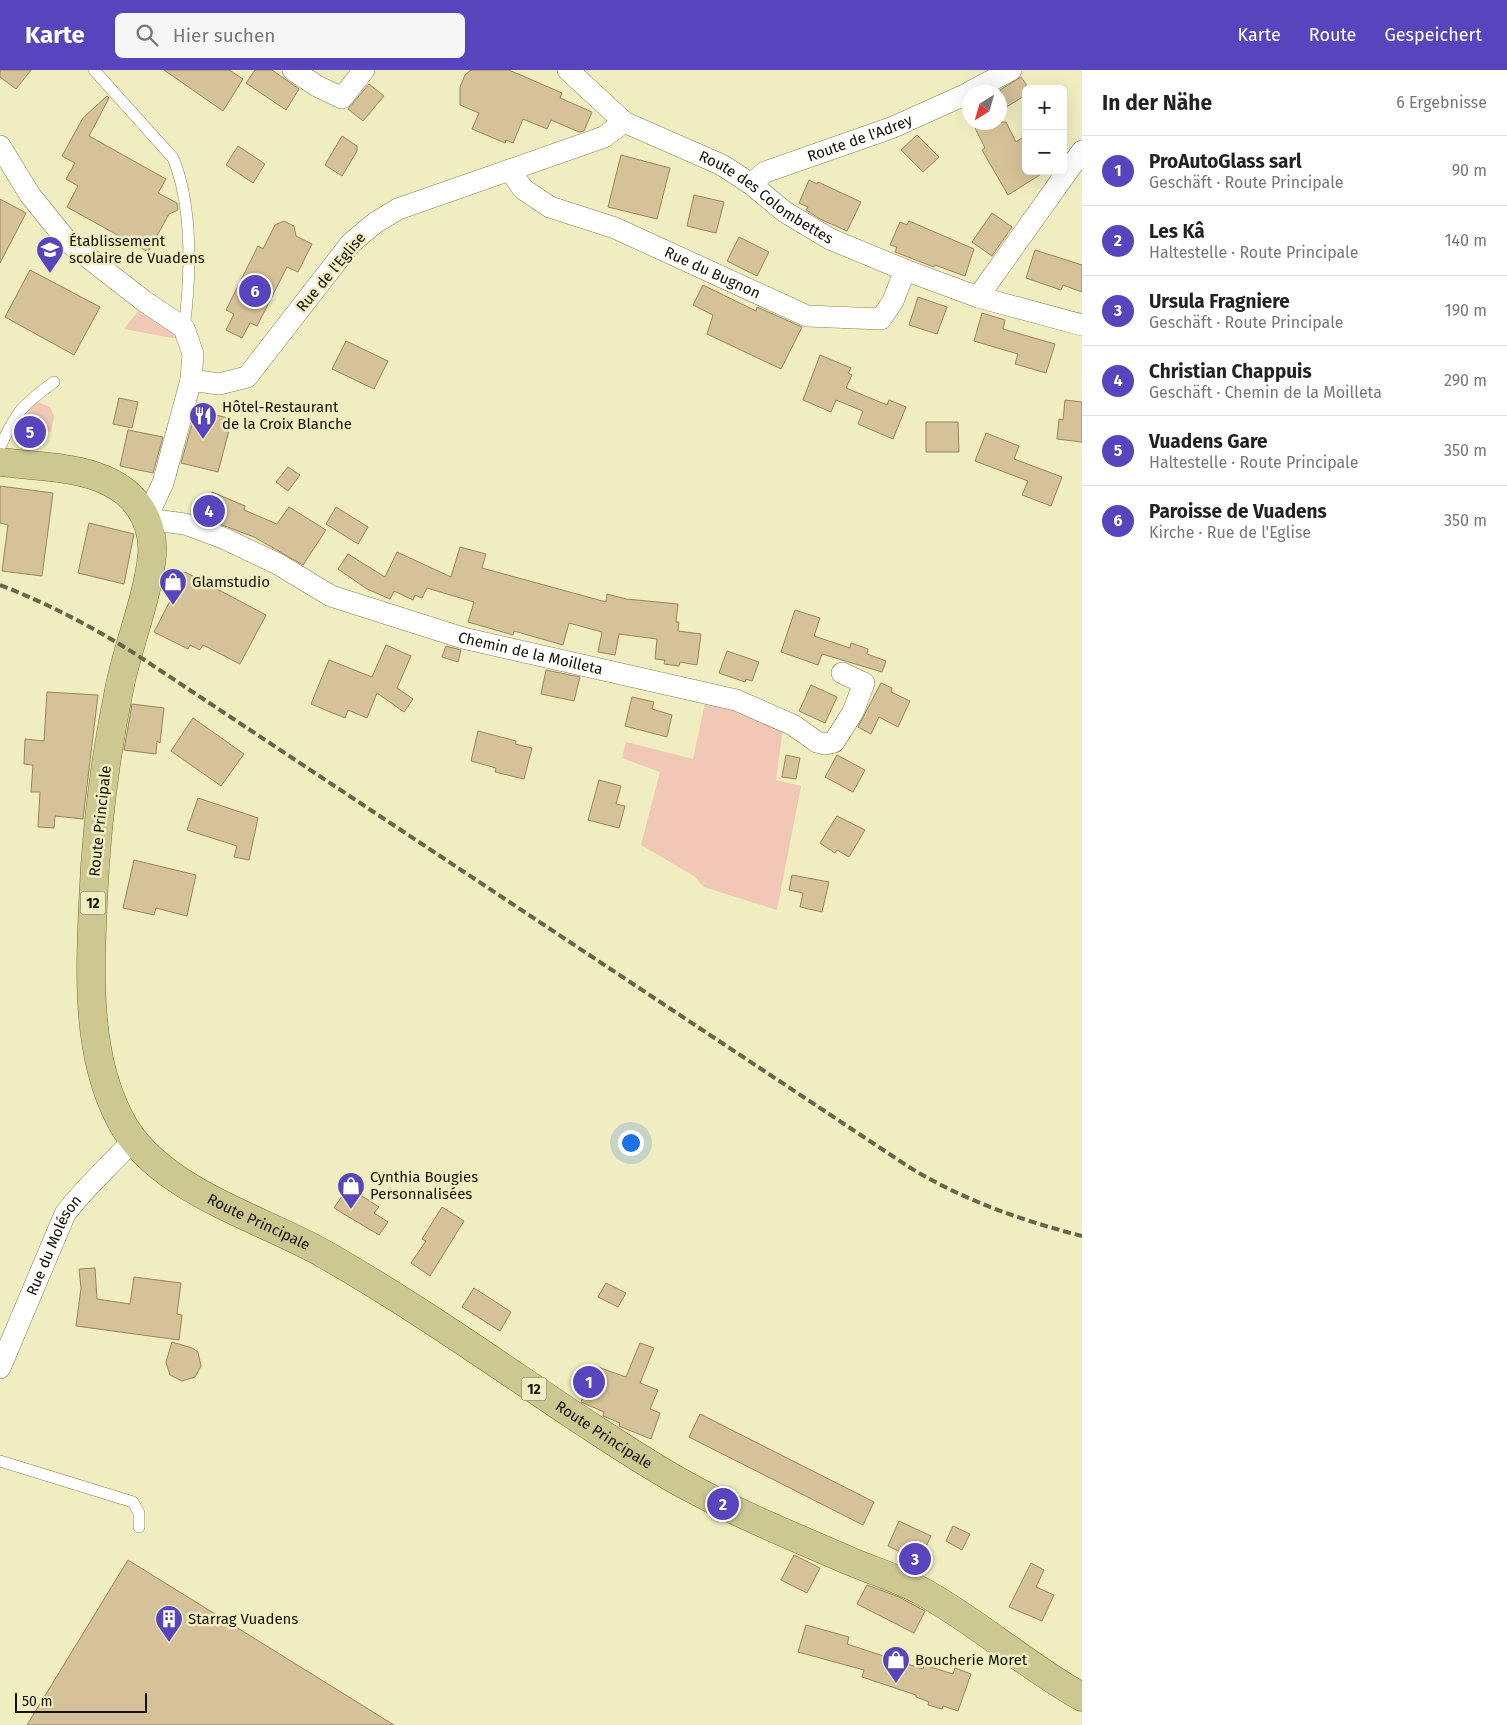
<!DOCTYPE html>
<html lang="de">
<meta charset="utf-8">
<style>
:root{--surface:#fff;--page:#f6f6f6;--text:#222;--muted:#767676;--line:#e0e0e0;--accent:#5844bc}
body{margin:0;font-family:"Fira Sans",sans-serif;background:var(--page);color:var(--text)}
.controls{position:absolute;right:15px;top:15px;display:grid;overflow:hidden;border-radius:8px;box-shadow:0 5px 20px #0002}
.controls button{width:45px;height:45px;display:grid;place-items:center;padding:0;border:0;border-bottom:1px solid var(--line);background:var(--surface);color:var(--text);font:25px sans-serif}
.compass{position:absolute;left:962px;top:15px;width:45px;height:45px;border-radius:50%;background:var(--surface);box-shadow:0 5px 20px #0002;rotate:217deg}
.scale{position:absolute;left:15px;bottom:12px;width:132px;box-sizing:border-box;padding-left:5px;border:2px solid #121103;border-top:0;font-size:14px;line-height:18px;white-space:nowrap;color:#121103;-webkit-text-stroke:4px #f0edc0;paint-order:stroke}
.you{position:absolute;left:630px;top:1072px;width:18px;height:18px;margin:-12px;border:4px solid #fff;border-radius:50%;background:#1a73e8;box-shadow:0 0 0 8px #1a73e833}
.badge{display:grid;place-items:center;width:32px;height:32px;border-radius:50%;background:var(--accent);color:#fff;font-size:16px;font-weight:700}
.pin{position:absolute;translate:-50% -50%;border:2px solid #fff;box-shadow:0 1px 5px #0006}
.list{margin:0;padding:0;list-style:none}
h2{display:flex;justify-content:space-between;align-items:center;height:65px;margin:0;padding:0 20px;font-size:21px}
h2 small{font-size:16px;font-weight:400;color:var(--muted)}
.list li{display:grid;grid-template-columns:32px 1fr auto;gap:15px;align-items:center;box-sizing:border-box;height:70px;padding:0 20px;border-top:1px solid var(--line)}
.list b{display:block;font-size:19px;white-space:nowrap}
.list p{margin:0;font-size:16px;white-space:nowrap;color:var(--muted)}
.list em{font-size:16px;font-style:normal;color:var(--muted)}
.icon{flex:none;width:28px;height:28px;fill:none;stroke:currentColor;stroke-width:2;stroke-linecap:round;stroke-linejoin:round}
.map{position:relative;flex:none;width:1082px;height:1655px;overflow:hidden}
header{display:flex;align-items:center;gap:30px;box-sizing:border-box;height:70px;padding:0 25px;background:var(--accent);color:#fff}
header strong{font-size:24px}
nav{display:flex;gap:28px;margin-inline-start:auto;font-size:18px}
.search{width:350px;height:45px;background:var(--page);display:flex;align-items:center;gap:12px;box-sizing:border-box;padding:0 18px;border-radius:8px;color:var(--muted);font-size:19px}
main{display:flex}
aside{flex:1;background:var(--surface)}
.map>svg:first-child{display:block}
.green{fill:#f1c7b5}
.building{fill:#d6c299;stroke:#97845d}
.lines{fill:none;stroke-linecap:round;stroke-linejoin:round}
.lane-casing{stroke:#858258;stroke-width:12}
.street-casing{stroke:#858258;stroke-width:22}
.primary-casing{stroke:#757030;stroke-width:29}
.lane{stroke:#fff;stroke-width:11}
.street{stroke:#fff;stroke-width:21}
.primary{stroke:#cdc892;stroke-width:28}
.rail{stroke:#66644b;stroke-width:4;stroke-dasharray:8 4;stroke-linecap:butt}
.labels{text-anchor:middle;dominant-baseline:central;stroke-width:5;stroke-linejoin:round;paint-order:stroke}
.shield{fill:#f0edc0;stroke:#55533c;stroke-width:1}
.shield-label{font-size:14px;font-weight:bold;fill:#121103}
.street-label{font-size:15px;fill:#121103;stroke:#f0edc0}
.poi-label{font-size:15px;fill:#121103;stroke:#f0edc0;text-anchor:start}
</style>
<header>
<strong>Karte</strong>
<div class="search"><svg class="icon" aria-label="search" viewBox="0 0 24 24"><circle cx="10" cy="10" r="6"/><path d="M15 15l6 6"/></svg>Hier suchen</div>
<nav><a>Karte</a><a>Route</a><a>Gespeichert</a></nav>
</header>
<main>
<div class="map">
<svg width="1082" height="1655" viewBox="0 0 1082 1655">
<rect width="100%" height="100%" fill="#f0edc0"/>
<g class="green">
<polygon points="139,240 177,261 178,269 124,259"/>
<path d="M 38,332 L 50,337 L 54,346 L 51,362 L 24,358 C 26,346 26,338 38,332 Z"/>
<polygon points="706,629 783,658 776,710 801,716 777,840 704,817 694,806 641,775 660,702 622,688 626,672 693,689"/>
</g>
<g class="building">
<polygon points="0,0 31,0 16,19 0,7"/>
<polygon points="164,0 229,0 243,9 223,41"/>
<polygon points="255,0 272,0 299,19 286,40 246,13"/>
<polygon points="471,0 509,0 562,23 560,28 592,42 584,61 579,62 551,50 547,59 523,49 513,73 506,70 505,73 472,59 479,43 460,35 460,17 465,5"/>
<polygon points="1021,7 1026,14 1026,25 1000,41 1000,20"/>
<polygon points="369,14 384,26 363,51 348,39"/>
<polygon points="107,26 109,28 89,66 166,109 158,123 177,133 178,140 169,144 148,182 67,137 78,116 66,109 75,93 62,86 83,48"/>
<polygon points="972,52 1006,52 1016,72 1026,65 1026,101 1046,101 1008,125 982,80 985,78"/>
<polygon points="917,65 939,87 923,102 901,80"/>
<polygon points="342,66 357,76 357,81 342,106 325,95"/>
<polygon points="238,76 265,94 253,113 226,95"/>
<polygon points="621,85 670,98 657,149 608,137"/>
<polygon points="809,110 817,114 818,112 861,132 847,161 820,149 806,140 808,137 799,133"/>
<polygon points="694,125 724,132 716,163 687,156"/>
<polygon points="0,129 26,143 0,193"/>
<polygon points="992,143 1012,157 992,186 972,172"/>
<polygon points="284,151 294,156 296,166 312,174 298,202 287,197 257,256 250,253 242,268 226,260 234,244 226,240 258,176 263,179 275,155"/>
<polygon points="909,151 974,179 965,206 935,195 934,197 895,182 897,177 890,175 900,152 907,155"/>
<polygon points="739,167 769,182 757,206 727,191"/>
<polygon points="1035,180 1082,195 1082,222 1063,215 1061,220 1026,208"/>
<polygon points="30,200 100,237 74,285 5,247"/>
<polygon points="703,215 756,241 757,237 802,257 781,299 707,264 713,245 693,235"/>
<polygon points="918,227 947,237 937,264 909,255"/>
<polygon points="982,243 1005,250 1003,259 1055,274 1046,303 1015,294 1018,284 974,271"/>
<polygon points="346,271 388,291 374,319 332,299"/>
<polygon points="820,285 851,298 848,303 852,305 846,318 887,335 889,330 906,337 893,369 858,354 863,341 836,330 831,342 803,330"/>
<polygon points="119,328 138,332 132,358 113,354"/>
<polygon points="1065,330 1082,332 1082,372 1057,369 1059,349 1063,350"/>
<polygon points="196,340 232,349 218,402 181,393"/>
<polygon points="926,352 958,352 959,382 926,382"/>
<polygon points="128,360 163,367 153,403 120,396"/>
<polygon points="986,363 1019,376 1014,389 1062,407 1051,436 1022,425 1028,411 975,391"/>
<polygon points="288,397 300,405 288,421 276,412"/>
<polygon points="0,416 53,423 42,506 2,501 8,455 0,453"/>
<polygon points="212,422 245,436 244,440 277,454 289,437 326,460 303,495 254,467 201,447"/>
<polygon points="336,437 368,457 358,474 326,454"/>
<polygon points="89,453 134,464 124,514 78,503"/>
<polygon points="460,477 486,484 482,498 606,532 607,524 626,529 678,534 676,552 679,552 678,561 701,564 697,595 680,592 679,596 664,594 665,590 655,589 657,569 619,564 615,585 598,582 602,562 569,553 563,575 514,561 513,565 468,552 474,532 427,518 422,528 415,525 413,530 394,521 390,529 367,519 338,499 348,484 385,507 397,482 451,507"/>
<polygon points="185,502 266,545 240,594 203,575 200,580 190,575 188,579 154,562"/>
<polygon points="795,540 820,548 814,566 850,578 851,573 868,579 867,584 886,591 882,602 822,584 818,595 781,582"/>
<polygon points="386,575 411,586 397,618 413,629 404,642 377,623 367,648 348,640 345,648 311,634 329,590 372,607"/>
<polygon points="446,576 461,580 458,592 442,587"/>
<polygon points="727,581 759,592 752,611 746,609 745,612 719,603"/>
<polygon points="546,600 580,607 574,631 541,624"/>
<polygon points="881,613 892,618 891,622 910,631 898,657 879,647 871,664 858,657"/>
<polygon points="811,615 837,627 825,653 799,641"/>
<polygon points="47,622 98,625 83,749 55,746 54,758 38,757 40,722 31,722 33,695 24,694 25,669 44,671"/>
<polygon points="632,627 654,632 652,639 672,645 667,667 625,656"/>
<polygon points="132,634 164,638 160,673 157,671 156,684 124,680"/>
<polygon points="193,648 244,684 221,716 171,681"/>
<polygon points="478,661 516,671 515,674 532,678 524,709 495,702 496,698 471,691"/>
<polygon points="786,685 800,688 796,709 782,707"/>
<polygon points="837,685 865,700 853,722 825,707"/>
<polygon points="599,710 621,716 616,734 625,736 619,758 588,750"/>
<polygon points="198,728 258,748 249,790 234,787 237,776 187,760"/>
<polygon points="837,746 865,760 849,787 837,780 835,783 820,773"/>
<polygon points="134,790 196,805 187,846 156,838 154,845 123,838"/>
<polygon points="792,805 829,812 822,842 800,837 803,823 789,820"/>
<polygon points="348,1117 379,1137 374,1143 388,1152 379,1165 334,1138"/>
<polygon points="442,1137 464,1151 430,1206 411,1193 426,1171 422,1169"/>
<polygon points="95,1198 97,1229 130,1234 134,1207 181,1213 177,1244 182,1245 179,1270 76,1256 81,1218 79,1199"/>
<polygon points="606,1213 626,1223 618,1237 598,1227"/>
<polygon points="474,1218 511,1242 500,1261 462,1237"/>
<polygon points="172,1272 192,1278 198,1282 201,1296 195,1307 182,1311 170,1305 166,1292"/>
<polygon points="640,1273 654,1278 640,1313 658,1320 650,1339 660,1343 651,1369 619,1356 620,1353 603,1346 604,1342 581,1332 595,1296 626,1307"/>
<polygon points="700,1344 874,1432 863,1455 689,1367"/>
<polygon points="899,1451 931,1466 919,1491 888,1476"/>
<polygon points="953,1456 970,1464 962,1480 946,1471"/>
<polygon points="794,1485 820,1498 807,1523 781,1510"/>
<polygon points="128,1490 394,1655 27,1655"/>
<polygon points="1031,1493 1044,1500 1036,1517 1054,1525 1042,1551 1009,1537"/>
<polygon points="867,1515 899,1527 925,1541 914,1563 857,1534"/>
<polygon points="806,1555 849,1567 847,1574 923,1599 924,1595 953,1604 955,1598 971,1604 958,1641 943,1636 942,1639 928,1635 929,1632 916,1627 916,1625 862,1607 864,1600 798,1582"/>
</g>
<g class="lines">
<defs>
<g id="lane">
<path d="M 94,0 L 173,88 C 193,136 191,207 184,258"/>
<path d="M 0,377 C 17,341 21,336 54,312"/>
<polyline points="0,1391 133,1432 139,1443 139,1457"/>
</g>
<g id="street">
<polyline points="293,0 317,16 342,28 364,0"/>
<path id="s1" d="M 568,0 L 624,52 L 722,95 L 751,114 L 785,142 L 830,169 L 905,200 L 978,227 L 1082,255"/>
<polyline points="970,22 1011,0"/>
<path id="s2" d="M 624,52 L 604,67 L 398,139 L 375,153 L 351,173 L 247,307 L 219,314 L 191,310 L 163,413 L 146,449 L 185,454 L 223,468 L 278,494 L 331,526 L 463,568 L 736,630 L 793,655 L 817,672 L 825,674 L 834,672 L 853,642 L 864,613 L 842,603"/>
<polyline points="0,76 30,125 68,172 144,231 184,258 193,284 191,310"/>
<path id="s3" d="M 510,100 L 523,119 L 550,137 L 615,158 L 807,246 L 881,249 L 893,231 L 905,200"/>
<path id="s4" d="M 751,114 L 765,102 L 891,58 L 969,23"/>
<polyline points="978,227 1082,81"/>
<path id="s5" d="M 0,1298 L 65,1144 C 85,1117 110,1096 132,1071"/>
</g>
<g id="primary">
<path id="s6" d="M 0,392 C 48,398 121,395 145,447 C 150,458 153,473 152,485 C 148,526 129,573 120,615 C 105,687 96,760 93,833 C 90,904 86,984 120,1049 C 156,1120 259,1147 324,1184 C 410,1233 491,1290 573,1345 C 610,1369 648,1395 687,1416 C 740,1445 797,1468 852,1492 C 876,1502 900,1509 923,1522 C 979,1553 1026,1596 1082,1627"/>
</g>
</defs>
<use href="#lane" class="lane-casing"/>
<use href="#street" class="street-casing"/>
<use href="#primary" class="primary-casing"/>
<use href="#lane" class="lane"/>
<use href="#street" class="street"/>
<use href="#primary" class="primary"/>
<path class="rail" d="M 0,515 C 49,534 93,557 137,585 L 909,1097 C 963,1130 1020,1150 1082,1166"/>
</g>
<defs>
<symbol id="school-pin" viewBox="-11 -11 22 30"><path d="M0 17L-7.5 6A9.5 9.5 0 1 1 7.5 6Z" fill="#5844bc" stroke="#f0edc0"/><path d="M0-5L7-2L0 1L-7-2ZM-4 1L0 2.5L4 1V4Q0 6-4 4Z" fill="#fff"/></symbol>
<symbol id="restaurant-pin" viewBox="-11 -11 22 30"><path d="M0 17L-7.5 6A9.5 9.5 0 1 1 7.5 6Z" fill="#5844bc" stroke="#f0edc0"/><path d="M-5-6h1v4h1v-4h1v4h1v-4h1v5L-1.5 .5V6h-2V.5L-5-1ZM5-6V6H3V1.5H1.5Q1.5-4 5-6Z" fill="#fff"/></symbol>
<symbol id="shop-pin" viewBox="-11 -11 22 30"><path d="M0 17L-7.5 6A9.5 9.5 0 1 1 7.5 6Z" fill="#5844bc" stroke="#f0edc0"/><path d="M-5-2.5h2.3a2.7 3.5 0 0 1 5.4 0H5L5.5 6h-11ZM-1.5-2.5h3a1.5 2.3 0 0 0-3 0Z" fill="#fff"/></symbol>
<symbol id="building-pin" viewBox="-11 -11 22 30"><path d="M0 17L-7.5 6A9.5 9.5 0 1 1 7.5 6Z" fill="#5844bc" stroke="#f0edc0"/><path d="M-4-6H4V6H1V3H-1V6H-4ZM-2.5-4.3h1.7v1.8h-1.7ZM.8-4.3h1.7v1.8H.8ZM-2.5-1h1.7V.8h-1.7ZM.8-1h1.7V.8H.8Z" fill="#fff"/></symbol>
</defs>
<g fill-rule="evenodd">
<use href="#school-pin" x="34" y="164" width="32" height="43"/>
<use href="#restaurant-pin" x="187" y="330" width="32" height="43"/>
<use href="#shop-pin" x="157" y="496" width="32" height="43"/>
<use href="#shop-pin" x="335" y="1100" width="32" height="43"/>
<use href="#building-pin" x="153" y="1533" width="32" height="43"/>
<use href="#shop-pin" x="880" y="1574" width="32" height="43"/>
</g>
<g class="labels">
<g class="shield">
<rect x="80.5" y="821.5" width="25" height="23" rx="4"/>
<rect x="521.5" y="1307.5" width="25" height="23" rx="4"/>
</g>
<g class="shield-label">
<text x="93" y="833">12</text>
<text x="534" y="1319">12</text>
</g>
<g class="street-label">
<text stroke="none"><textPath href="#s4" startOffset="119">Route de l'Adrey</textPath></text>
<text stroke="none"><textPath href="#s1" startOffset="238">Route des Colombettes</textPath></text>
<text transform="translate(331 202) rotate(-50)">Rue de l'Eglise</text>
<text stroke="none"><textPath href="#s3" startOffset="231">Rue du Bugnon</textPath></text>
<text stroke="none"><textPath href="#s2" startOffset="1085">Chemin de la Moilleta</textPath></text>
<text transform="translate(100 751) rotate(-84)">Route Principale</text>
<text stroke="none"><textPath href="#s6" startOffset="952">Route Principale</textPath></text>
<text stroke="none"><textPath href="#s5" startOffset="134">Rue du Moléson</textPath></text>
<text stroke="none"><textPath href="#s6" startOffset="1358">Route Principale</textPath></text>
</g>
<g class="poi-label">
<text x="69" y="171">Établissement<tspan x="69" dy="17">scolaire de Vuadens</tspan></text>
<text x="222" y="337">Hôtel-Restaurant<tspan x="222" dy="17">de la Croix Blanche</tspan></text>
<text x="192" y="512">Glamstudio</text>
<text x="370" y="1107">Cynthia Bougies<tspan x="370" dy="17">Personnalisées</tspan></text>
<text x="188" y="1549">Starrag Vuadens</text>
<text x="915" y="1590">Boucherie Moret</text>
</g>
</g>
</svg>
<div class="controls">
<button>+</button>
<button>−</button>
</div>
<svg class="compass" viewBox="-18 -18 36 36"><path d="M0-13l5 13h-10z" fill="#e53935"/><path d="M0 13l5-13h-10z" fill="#767676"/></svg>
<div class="scale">50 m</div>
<div class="you"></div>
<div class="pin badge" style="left:589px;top:1312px">1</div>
<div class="pin badge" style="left:723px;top:1434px">2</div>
<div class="pin badge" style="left:915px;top:1489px">3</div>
<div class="pin badge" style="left:209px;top:441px">4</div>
<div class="pin badge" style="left:30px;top:362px">5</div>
<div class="pin badge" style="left:255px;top:221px">6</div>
</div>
<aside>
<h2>In der Nähe<small>6 Ergebnisse</small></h2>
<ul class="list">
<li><span class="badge">1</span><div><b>ProAutoGlass sarl</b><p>Geschäft · Route Principale</p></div><em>90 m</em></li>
<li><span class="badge">2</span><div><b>Les Kâ</b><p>Haltestelle · Route Principale</p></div><em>140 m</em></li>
<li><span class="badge">3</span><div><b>Ursula Fragniere</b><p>Geschäft · Route Principale</p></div><em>190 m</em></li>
<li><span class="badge">4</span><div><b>Christian Chappuis</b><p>Geschäft · Chemin de la Moilleta</p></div><em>290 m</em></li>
<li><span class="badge">5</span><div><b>Vuadens Gare</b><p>Haltestelle · Route Principale</p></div><em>350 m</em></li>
<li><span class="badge">6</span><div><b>Paroisse de Vuadens</b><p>Kirche · Rue de l'Eglise</p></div><em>350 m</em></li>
</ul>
</aside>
</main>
